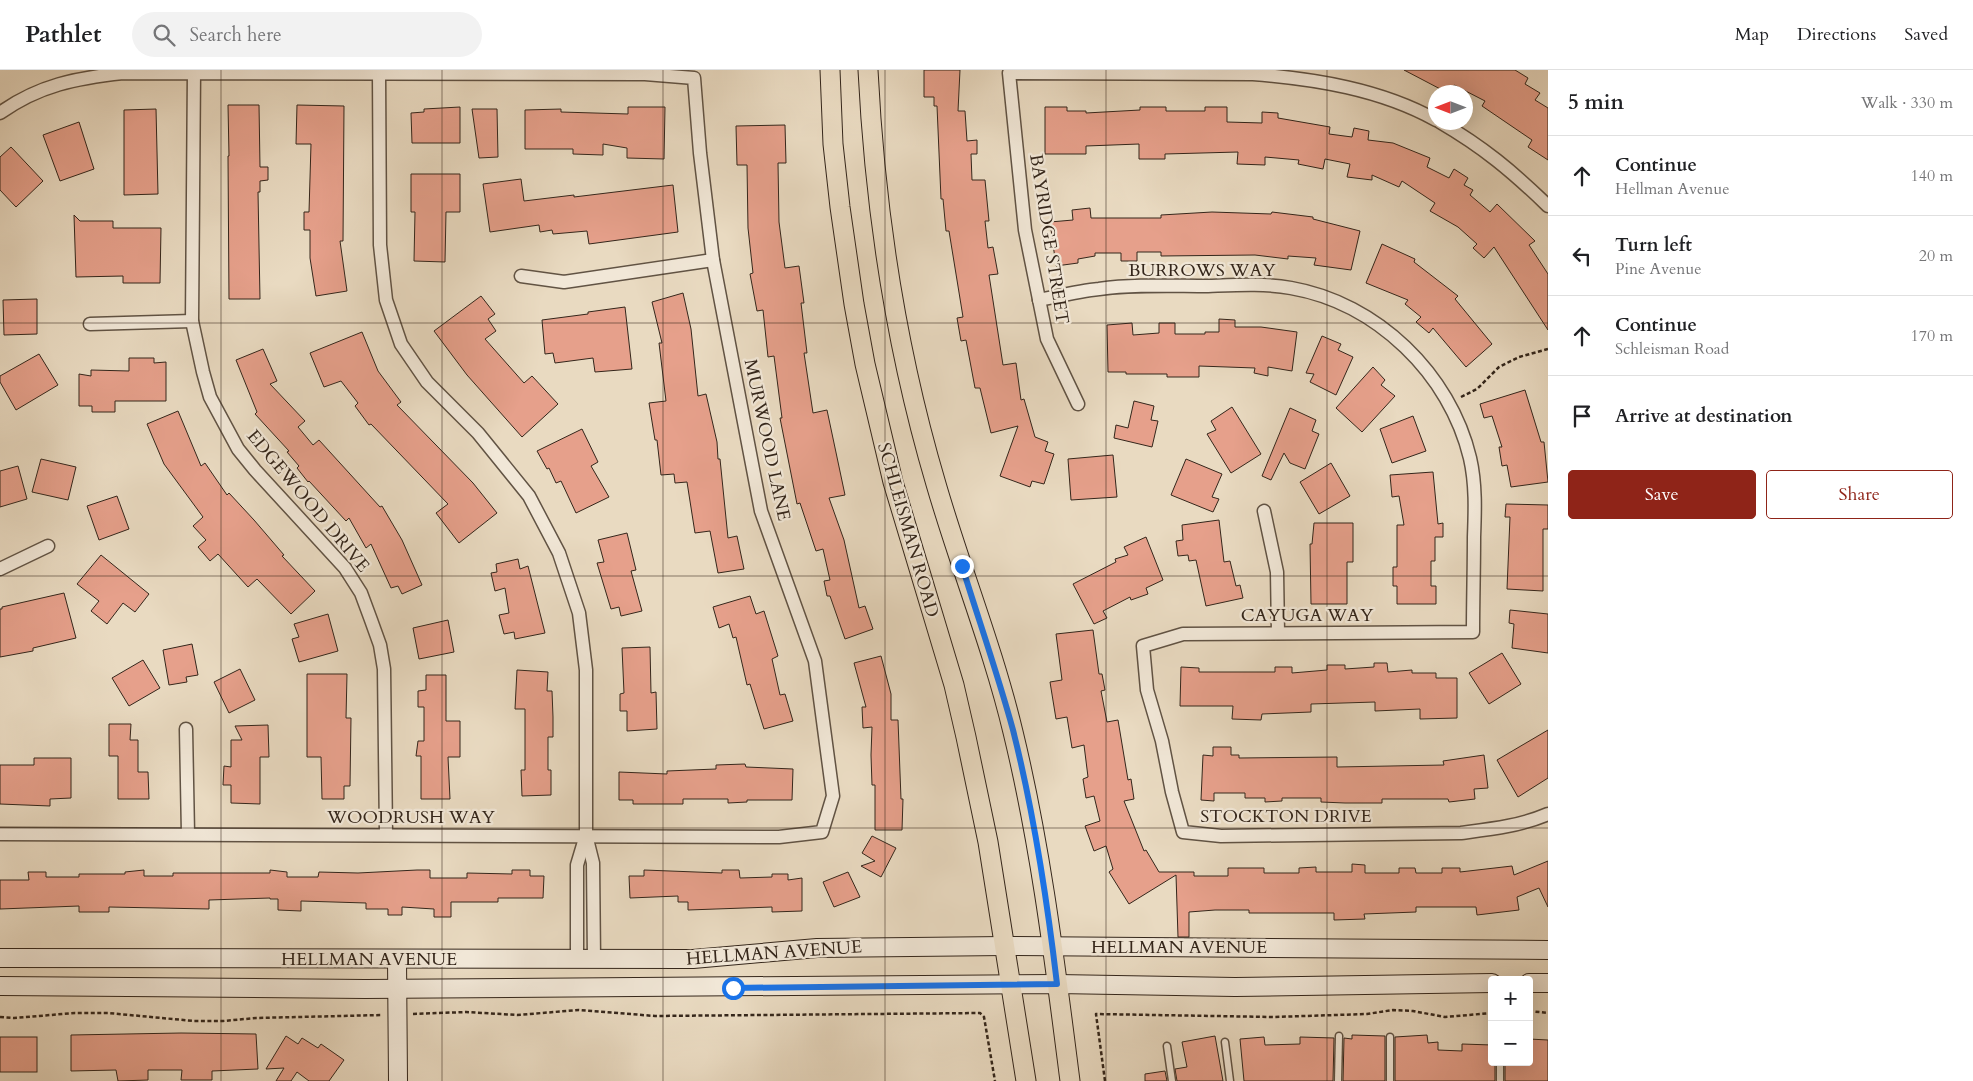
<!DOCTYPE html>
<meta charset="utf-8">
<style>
:root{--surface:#fff;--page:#f2f2f2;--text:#202124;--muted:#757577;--line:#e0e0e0;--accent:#8f2418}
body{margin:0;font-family:Cardo,serif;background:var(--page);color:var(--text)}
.controls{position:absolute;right:15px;bottom:15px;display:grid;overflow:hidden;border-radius:5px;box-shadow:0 5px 20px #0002}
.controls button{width:45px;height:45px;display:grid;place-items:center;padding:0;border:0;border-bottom:1px solid var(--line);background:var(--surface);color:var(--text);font:25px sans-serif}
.compass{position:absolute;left:1428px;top:15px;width:45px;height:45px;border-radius:50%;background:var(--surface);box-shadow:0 5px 20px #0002;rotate:270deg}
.stop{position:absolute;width:15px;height:15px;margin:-11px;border:4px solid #1a73e8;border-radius:50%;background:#fff}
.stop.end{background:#1a73e8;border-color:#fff;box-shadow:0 1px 5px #0008}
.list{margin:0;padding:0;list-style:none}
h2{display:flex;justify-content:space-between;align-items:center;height:65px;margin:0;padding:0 20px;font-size:21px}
h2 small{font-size:16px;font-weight:400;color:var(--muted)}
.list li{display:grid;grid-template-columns:32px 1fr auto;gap:15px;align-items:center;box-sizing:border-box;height:80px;padding:0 20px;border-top:1px solid var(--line)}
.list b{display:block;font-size:19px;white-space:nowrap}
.list p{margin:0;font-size:16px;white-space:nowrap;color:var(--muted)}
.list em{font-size:16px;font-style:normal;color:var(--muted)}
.actions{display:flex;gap:10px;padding:15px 20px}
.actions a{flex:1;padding:11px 0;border:1px solid var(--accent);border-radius:5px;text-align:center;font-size:18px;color:var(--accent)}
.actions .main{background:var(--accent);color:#fff}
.icon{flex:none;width:28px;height:28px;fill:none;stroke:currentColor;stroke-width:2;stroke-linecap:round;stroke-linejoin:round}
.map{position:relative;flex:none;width:1548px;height:1011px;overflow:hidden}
header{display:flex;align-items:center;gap:30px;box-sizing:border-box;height:70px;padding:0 25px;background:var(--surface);border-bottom:1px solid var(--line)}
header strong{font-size:24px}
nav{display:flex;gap:28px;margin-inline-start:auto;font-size:18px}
.search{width:350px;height:45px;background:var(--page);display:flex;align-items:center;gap:12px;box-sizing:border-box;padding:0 18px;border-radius:28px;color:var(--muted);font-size:19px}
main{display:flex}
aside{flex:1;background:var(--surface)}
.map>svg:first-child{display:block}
.building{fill:#e6a08b;stroke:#34261b}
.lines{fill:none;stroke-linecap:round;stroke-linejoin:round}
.lane-casing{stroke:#615344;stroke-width:9}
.street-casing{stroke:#615344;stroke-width:15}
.secondary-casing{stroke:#34261b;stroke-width:20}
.primary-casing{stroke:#34261b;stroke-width:21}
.path{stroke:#34261b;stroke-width:2.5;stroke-dasharray:4 2.5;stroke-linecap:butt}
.lane{stroke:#f1e7d7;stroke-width:6}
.street{stroke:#f1e7d7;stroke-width:12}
.secondary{stroke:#f1e7d7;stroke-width:18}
.primary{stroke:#e9dac1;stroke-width:19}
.route{stroke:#1a73e8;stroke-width:6}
.grid{fill:none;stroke:#34261b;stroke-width:1;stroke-opacity:0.55}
.labels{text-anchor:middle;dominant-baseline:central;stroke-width:4.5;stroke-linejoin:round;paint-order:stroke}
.street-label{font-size:18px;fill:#34261b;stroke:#f1e7d7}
</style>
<header>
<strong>Pathlet</strong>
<div class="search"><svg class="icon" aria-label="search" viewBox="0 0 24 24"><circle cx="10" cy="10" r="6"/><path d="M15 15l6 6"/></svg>Search here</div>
<nav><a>Map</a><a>Directions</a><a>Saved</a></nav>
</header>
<main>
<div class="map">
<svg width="1548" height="1011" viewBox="0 0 1548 1011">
<rect width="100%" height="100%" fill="#e9dac1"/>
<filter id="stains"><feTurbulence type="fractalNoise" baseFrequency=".004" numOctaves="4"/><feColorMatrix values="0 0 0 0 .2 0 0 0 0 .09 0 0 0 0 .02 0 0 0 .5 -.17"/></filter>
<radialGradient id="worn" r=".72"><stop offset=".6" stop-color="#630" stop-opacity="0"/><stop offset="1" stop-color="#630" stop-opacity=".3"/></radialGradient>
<g class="building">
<polygon points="924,0 960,0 958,41 965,41 967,71 977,70 977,84 971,84 972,110 985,110 989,151 985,151 988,178 993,177 998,204 989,205 1003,295 1016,293 1021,330 1024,329 1035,367 1048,372 1045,381 1054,384 1044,414 1032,411 1030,417 1000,406 1018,356 991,363 980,318 975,318 966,270 961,271 957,248 963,247 949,161 946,161 943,129 941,129 937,36 934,36 934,27 924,27"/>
<polygon points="1404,0 1515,0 1528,8 1525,14 1540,23 1535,30 1548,38 1548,90 1528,77 1532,70 1482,36 1485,31 1454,15 1451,22 1446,22"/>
<polygon points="228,35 259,35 260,97 268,97 268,110 260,111 260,122 258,122 260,229 229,229 228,86 229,86"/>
<polygon points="297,35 344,36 343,171 340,171 347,221 316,226 310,188 310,160 304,160 304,142 309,142 311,74 296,74"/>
<polygon points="460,37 460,73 412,73 411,43 424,42 424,39"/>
<polygon points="628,37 665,37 664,89 627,88 627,78 603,74 603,85 573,84 573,79 525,79 525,40 561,39 561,42 628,44"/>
<polygon points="1045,37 1067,37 1067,41 1086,41 1086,43 1140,40 1140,37 1166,37 1166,41 1205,41 1205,37 1227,37 1227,52 1262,53 1262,42 1278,43 1278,48 1330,57 1329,64 1352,67 1354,58 1369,61 1368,70 1393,73 1430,88 1427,97 1449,108 1454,99 1468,108 1464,115 1473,120 1470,125 1490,142 1497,134 1535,171 1529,175 1548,204 1548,260 1494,177 1484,188 1473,178 1477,174 1458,157 1430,141 1435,133 1402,111 1399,117 1372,105 1372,110 1347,107 1350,94 1325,89 1323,99 1298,94 1299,90 1265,87 1265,95 1237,94 1238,82 1165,84 1165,89 1139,89 1139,74 1086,76 1086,84 1045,84"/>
<polygon points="156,39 158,124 124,125 124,40"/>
<polygon points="472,39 497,39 498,87 479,88"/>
<polygon points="79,52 94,99 60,111 43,65"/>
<polygon points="785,55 786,93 778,93 779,152 785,198 799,196 804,233 801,233 807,283 804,283 813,343 827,340 845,425 829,428 844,470 859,538 865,536 873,559 845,569 830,526 827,526 824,511 830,510 823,479 816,481 800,433 797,434 780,348 782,348 774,286 768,287 763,240 757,241 750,204 753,203 748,158 747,95 737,95 736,56"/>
<polygon points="11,77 43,111 16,137 0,120 0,87"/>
<polygon points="411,104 460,104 460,142 446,142 445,192 414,191 415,142 411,142"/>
<polygon points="521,109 524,131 574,125 574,127 673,115 678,162 589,174 587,161 553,164 552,160 540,162 539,155 490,162 483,114"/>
<polygon points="1090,138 1091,148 1161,148 1161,145 1212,142 1271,144 1272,142 1313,147 1313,149 1360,161 1351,200 1314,195 1316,188 1288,186 1288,189 1255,185 1161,186 1161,182 1137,182 1137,191 1121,191 1121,183 1095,183 1095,186 1078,189 1078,193 1056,196 1050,152 1073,150 1072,140"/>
<polygon points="74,145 80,151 113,151 113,158 161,158 160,213 123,213 123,206 76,207"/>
<polygon points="1382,174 1415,189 1414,192 1458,226 1455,229 1492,274 1466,297 1433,258 1429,263 1416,252 1421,247 1405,234 1408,230 1366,213"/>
<polygon points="683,223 691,259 698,326 706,324 717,372 718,389 720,389 728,468 737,466 744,499 718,503 710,461 695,463 687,412 675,413 674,404 661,405 657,370 655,370 649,333 666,331 659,273 662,273 652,232"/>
<polygon points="481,226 495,244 488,249 496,261 485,269 524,313 532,306 558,334 522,367 467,305 434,261"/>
<polygon points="37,229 37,264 4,265 3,230"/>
<polygon points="625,237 632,299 595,302 593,288 555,293 553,283 545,284 542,250 588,244 588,242"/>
<polygon points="1219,249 1235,250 1235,257 1261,257 1297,262 1292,301 1268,297 1268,306 1254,303 1255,298 1199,296 1199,307 1167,307 1167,304 1126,304 1126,302 1108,302 1107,255 1132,253 1133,265 1159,263 1159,253 1175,253 1175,264 1205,264 1205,262 1219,262"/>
<polygon points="362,262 378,301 401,332 397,335 473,413 497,443 459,473 436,443 448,434 371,354 369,355 355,336 358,333 341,311 324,317 310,283"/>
<polygon points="1322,266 1341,274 1338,280 1353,287 1336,325 1310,312 1314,304 1306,303"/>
<polygon points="263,279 277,311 270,314 305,351 298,357 313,375 319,370 380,437 382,436 402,470 422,515 402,524 398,516 391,518 371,474 366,478 349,448 346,451 309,411 308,412 297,398 299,396 287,382 289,381 255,344 257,342 236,290"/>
<polygon points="39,284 58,315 16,340 0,312 0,306"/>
<polygon points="129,288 154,288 154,293 166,292 166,331 115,331 115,342 92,342 92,336 79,336 79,304 91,306 91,300 129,301"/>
<polygon points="1373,297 1385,310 1381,315 1395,326 1362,362 1336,338"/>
<polygon points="1525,320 1541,372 1544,372 1548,412 1511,417 1507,395 1502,396 1499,377 1502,377 1492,346 1484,348 1480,334"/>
<polygon points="1134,331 1154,336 1151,350 1158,351 1152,377 1114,368 1116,355 1128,358"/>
<polygon points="1232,337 1261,384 1231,403 1207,364 1216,360 1211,351"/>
<polygon points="1290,338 1316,350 1312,361 1319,364 1305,399 1290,393 1284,383 1271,410 1262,406"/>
<polygon points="178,341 201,396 205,393 227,425 229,423 254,450 284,485 282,486 315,521 291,544 257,509 248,517 218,484 210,491 198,477 206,470 193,456 203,447 164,394 147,354"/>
<polygon points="1413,346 1426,381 1392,393 1380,359"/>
<polygon points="582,359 598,392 591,396 609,427 576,443 561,411 556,413 549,398 547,399 537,381"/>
<polygon points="1113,385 1117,427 1071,430 1068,389"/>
<polygon points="41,389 76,397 68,430 32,422"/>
<polygon points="1186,389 1222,404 1212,427 1219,429 1213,442 1171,425"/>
<polygon points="1331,393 1350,426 1319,444 1300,412"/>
<polygon points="18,396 27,429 0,437 0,401"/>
<polygon points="1433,402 1438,454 1443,453 1443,467 1435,467 1435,491 1431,491 1431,516 1436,516 1436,534 1397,534 1397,516 1393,516 1393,497 1397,497 1397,455 1404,455 1399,426 1392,427 1390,405"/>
<polygon points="117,426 129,459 99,470 87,436"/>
<polygon points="1506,434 1548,435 1548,459 1543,459 1543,521 1507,519 1510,447 1505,447"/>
<polygon points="1219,450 1224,492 1230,491 1236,516 1240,515 1243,528 1206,536 1196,490 1189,491 1188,485 1178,486 1176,471 1183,470 1182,455"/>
<polygon points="1314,453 1353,453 1353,492 1347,492 1347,534 1311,534 1310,474 1312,474"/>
<polygon points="627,463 636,500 631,501 642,541 621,546 619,537 611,539 597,493 604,492 598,470"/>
<polygon points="1146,467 1163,510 1146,518 1148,524 1131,530 1130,527 1103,541 1107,548 1094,554 1073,514 1116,492 1115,489 1128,485 1124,477"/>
<polygon points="101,485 149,524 135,542 123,533 107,554 91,541 99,531 77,514"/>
<polygon points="518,489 520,499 528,496 545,563 515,569 514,562 504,564 499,545 509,543 505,518 495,521 491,503 497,502 496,494"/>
<polygon points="64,523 76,568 33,578 33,581 0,587 0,539 2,539 2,537"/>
<polygon points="750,526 756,544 764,541 778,586 772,589 780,625 785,624 793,651 764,659 750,614 747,615 736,567 733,568 729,554 719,558 713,537"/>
<polygon points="1510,540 1548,544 1548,583 1512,578 1514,554 1509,553"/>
<polygon points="328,544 338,581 299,592 292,569 299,567 294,554"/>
<polygon points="448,550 454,582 419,589 413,558"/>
<polygon points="1093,560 1099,604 1102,604 1105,620 1101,621 1107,652 1118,650 1128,710 1131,709 1134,729 1124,731 1144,781 1146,780 1159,802 1194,802 1194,806 1228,806 1228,798 1264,798 1264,803 1299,803 1299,798 1316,797 1316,802 1352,802 1352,794 1365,795 1365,803 1399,803 1399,798 1415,798 1416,803 1442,803 1442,798 1460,798 1460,802 1512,796 1514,805 1548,791 1548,837 1539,818 1517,827 1519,840 1477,845 1476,837 1416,837 1416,842 1364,844 1365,849 1334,850 1334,843 1249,843 1249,840 1215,840 1189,842 1189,867 1178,867 1176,805 1129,834 1109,802 1113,799 1106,776 1094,781 1085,756 1100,751 1094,726 1086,728 1083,709 1088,707 1084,675 1072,678 1067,647 1056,649 1050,612 1062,610 1056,564"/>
<polygon points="192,574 198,605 186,607 187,612 169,615 163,580"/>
<polygon points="650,577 651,623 656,622 657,659 627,661 627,641 620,641 620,624 624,623 622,578"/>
<polygon points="1502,583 1521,614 1489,634 1469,603"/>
<polygon points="881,586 891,624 891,650 898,650 901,729 903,729 902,760 875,760 875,715 872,715 871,685 872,657 863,658 862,637 866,637 854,593"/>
<polygon points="143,590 160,618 129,636 112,608"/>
<polygon points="1374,593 1387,593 1388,602 1412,600 1412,603 1436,603 1436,608 1457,608 1457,648 1420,649 1420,639 1375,641 1375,632 1311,634 1311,642 1262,644 1261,650 1232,649 1233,636 1180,636 1181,597 1199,598 1199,602 1275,602 1275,597 1292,597 1292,603 1327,600 1327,595 1345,595 1345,599 1374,597"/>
<polygon points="240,599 255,630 229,643 214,612"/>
<polygon points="517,600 548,602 547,621 552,621 553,647 553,667 548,667 548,700 551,700 551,725 522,726 521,700 525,700 525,639 515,639"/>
<polygon points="307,604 347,604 346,648 351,648 350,716 344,716 344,729 322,729 321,687 307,687"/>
<polygon points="426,605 446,605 446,651 460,651 460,687 448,687 450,729 421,729 421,686 416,686 418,671 424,671 424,637 418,637 418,621 426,620"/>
<polygon points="109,654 131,654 130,670 138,670 138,702 148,702 149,729 118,729 118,686 109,686"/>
<polygon points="268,655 269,687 260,687 260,734 231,733 231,715 223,715 224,696 231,697 231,670 242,670 235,656"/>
<polygon points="1548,660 1548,708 1518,727 1497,690"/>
<polygon points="1213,677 1231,677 1231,685 1239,685 1239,688 1337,687 1337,697 1444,695 1443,691 1484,685 1488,718 1474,719 1475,729 1449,732 1448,729 1382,729 1382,733 1345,733 1321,732 1321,728 1282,728 1282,731 1265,732 1265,728 1245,728 1245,723 1214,723 1214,731 1201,730 1203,685 1213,686"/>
<polygon points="34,688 71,688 71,728 50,729 50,736 0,734 0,695 34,695"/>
<polygon points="745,694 746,697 793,699 792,730 747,730 747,732 728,733 728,729 683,729 683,734 633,734 633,730 619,730 619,702 667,704 667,701 716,699 716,695"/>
<polygon points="872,766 896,778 881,807 861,796 875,791 862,783"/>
<polygon points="144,800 144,806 173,806 173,803 270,803 270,800 287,802 287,807 318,807 319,802 358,803 417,800 430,800 430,808 467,808 467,803 512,804 512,800 530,800 530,806 544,806 543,828 498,828 498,832 451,832 451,847 434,847 434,839 402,837 402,845 388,845 388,839 366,839 366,833 301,831 301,841 278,840 278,829 270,829 270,828 209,830 209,839 109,837 109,842 79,842 79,836 0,839 0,810 29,810 28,802 46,802 46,807 79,807 79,804 125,804 125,802"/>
<polygon points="644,800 722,803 722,800 739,800 740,808 772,807 772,804 788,804 788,810 802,808 802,841 772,842 772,837 688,840 688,832 678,832 678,826 630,828 629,806 644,806"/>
<polygon points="848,802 860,827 834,837 823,812"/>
<polygon points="181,963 256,964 258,999 212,1001 212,1010 181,1010 182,1000 148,1000 148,1010 118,1011 116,1000 71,1001 71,965"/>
<polygon points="1352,965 1385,966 1385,1011 1343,1011 1344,968 1352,969"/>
<polygon points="1427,965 1428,973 1438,972 1438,980 1462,981 1462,974 1492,975 1492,992 1495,992 1495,1011 1395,1011 1395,967"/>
<polygon points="286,966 298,974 302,968 318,978 321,974 344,990 329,1011 309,1011 297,1002 291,1011 276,1011 284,998 266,999"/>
<polygon points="1215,966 1223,1011 1177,1011 1175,999 1187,997 1182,972"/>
<rect x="0" y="967" width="37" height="35"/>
<polygon points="1264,967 1265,975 1300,974 1300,967 1334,968 1333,1011 1244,1011 1240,969"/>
<polygon points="1529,969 1548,970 1548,1011 1505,1011 1505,992 1529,992"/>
<polygon points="1165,1001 1167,1011 1145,1011 1145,1004"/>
</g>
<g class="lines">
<defs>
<g id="lane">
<polyline points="1225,972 1230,1011"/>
<polyline points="1167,976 1172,1011"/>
<polyline points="1338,1011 1339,966"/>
<polyline points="1390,1011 1390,967"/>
<polyline points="1500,1011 1500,992"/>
</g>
<g id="street">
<polyline points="194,0 192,251 203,302 210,327 238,379 255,400 345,498 361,523 371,550 380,575 384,599 386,764"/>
<polyline points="379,2 380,175 386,230 401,274 427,312 478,363 529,426 559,483 579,543 586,600 586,765 593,793 594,890"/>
<path d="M 0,43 C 39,15 77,8 123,3 L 645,4 L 694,8 L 700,83 L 713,190 L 761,441 L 815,591 L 833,726 L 822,762 L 779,767 L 0,764"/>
<path d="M 1440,52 C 1483,77 1512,101 1548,136"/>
<polyline points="521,206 564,212 713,190"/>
<path d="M 1039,230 C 1059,226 1079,221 1099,219 C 1134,214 1172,216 1208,216 C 1235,215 1264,213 1291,218 C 1377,233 1450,304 1470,388 C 1476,414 1475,441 1474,467 C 1474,499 1473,530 1473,562 L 1183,564 L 1143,576 L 1147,620 L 1162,671 L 1172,722 L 1183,762 L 1221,766 L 1461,763 C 1492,759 1520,756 1548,744"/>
<polyline points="90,254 192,251"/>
<path d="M 1078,334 L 1047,269 L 1025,160 L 1009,3 L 1253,4 C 1315,9 1380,19 1436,50"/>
<polyline points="1264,441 1277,502 1278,563"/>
<polyline points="0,499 48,476"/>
<polyline points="186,659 188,764"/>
<polyline points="577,890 577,795 586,765"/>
</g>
<g id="secondary">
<polyline points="0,888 693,889 817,878 1005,876 1548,880"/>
<polyline points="397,889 398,1011"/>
<polyline points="1529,913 1548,913"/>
<polyline points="0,916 365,919 1057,914 1235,917 1492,913"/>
</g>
<g id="primary">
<polyline points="830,0 833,74 840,137 854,234 865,294 893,412 954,615 966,667 988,772 1026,1011"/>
<path d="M 868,0 C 875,141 896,279 936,414 C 960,497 993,578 1013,662 C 1041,777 1055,894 1070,1011"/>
</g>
</defs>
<use href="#lane" class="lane-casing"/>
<use href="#street" class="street-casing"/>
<use href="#secondary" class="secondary-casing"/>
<use href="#primary" class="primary-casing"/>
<g class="path">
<polyline points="1461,327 1477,319 1499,297 1519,287 1548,279"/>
<polyline points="1529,941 1548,943"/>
<polyline points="413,944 466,942 517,945 579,940 655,946 980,943 984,947 995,1011"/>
<polyline points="0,947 14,948 75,943 108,943 194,951 223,951 256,948 382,945"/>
<polyline points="1105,1011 1096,944 1273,947 1367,944 1393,940 1413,941 1445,947 1492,943"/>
</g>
<use href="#lane" class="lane"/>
<use href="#street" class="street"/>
<use href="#secondary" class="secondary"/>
<use href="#primary" class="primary"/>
</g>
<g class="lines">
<path class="route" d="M 733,918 L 1057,914 C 1047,829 1034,743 1013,660 C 998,605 979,551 962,496"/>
</g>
<path class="grid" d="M 221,0 L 221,1011M 442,0 L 442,1011M 663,0 L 663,1011M 885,0 L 885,1011M 1106,0 L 1106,1011M 1327,0 L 1327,1011M 0,253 L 1548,253M 0,506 L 1548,506M 0,758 L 1548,758"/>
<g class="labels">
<g class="street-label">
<text transform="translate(1049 169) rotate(81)">BAYRIDGE STREET</text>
<text x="1202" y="200">BURROWS WAY</text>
<text transform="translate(767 370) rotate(78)">MURWOOD LANE</text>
<text transform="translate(308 431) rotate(50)">EDGEWOOD DRIVE</text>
<text transform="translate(908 460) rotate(74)">SCHLEISMAN ROAD</text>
<text x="1307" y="545">CAYUGA WAY</text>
<text x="1286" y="746">STOCKTON DRIVE</text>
<text x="411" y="747">WOODRUSH WAY</text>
<text x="1179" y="877">HELLMAN AVENUE</text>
<text transform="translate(774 883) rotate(-4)">HELLMAN AVENUE</text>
<text x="369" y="889">HELLMAN AVENUE</text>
</g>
</g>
<rect width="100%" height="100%" filter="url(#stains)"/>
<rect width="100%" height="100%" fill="url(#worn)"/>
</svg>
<div class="controls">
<button>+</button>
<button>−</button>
</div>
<svg class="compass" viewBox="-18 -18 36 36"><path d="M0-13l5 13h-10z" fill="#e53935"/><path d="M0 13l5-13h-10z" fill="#757577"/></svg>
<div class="stop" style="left:733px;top:918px"></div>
<div class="stop end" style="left:962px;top:496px"></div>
</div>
<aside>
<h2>5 min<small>Walk · 330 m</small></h2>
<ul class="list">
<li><svg class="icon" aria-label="ahead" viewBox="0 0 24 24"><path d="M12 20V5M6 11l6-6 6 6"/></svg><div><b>Continue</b><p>Hellman Avenue</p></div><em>140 m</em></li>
<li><svg class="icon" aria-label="left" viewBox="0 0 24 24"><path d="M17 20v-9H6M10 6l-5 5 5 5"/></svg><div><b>Turn left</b><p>Pine Avenue</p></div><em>20 m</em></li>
<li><svg class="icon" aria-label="ahead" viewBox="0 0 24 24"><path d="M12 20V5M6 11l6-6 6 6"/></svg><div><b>Continue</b><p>Schleisman Road</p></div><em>170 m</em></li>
<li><svg class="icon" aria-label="arrive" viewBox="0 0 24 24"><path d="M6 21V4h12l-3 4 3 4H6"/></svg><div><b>Arrive at destination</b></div></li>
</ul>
<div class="actions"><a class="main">Save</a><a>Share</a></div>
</aside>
</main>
